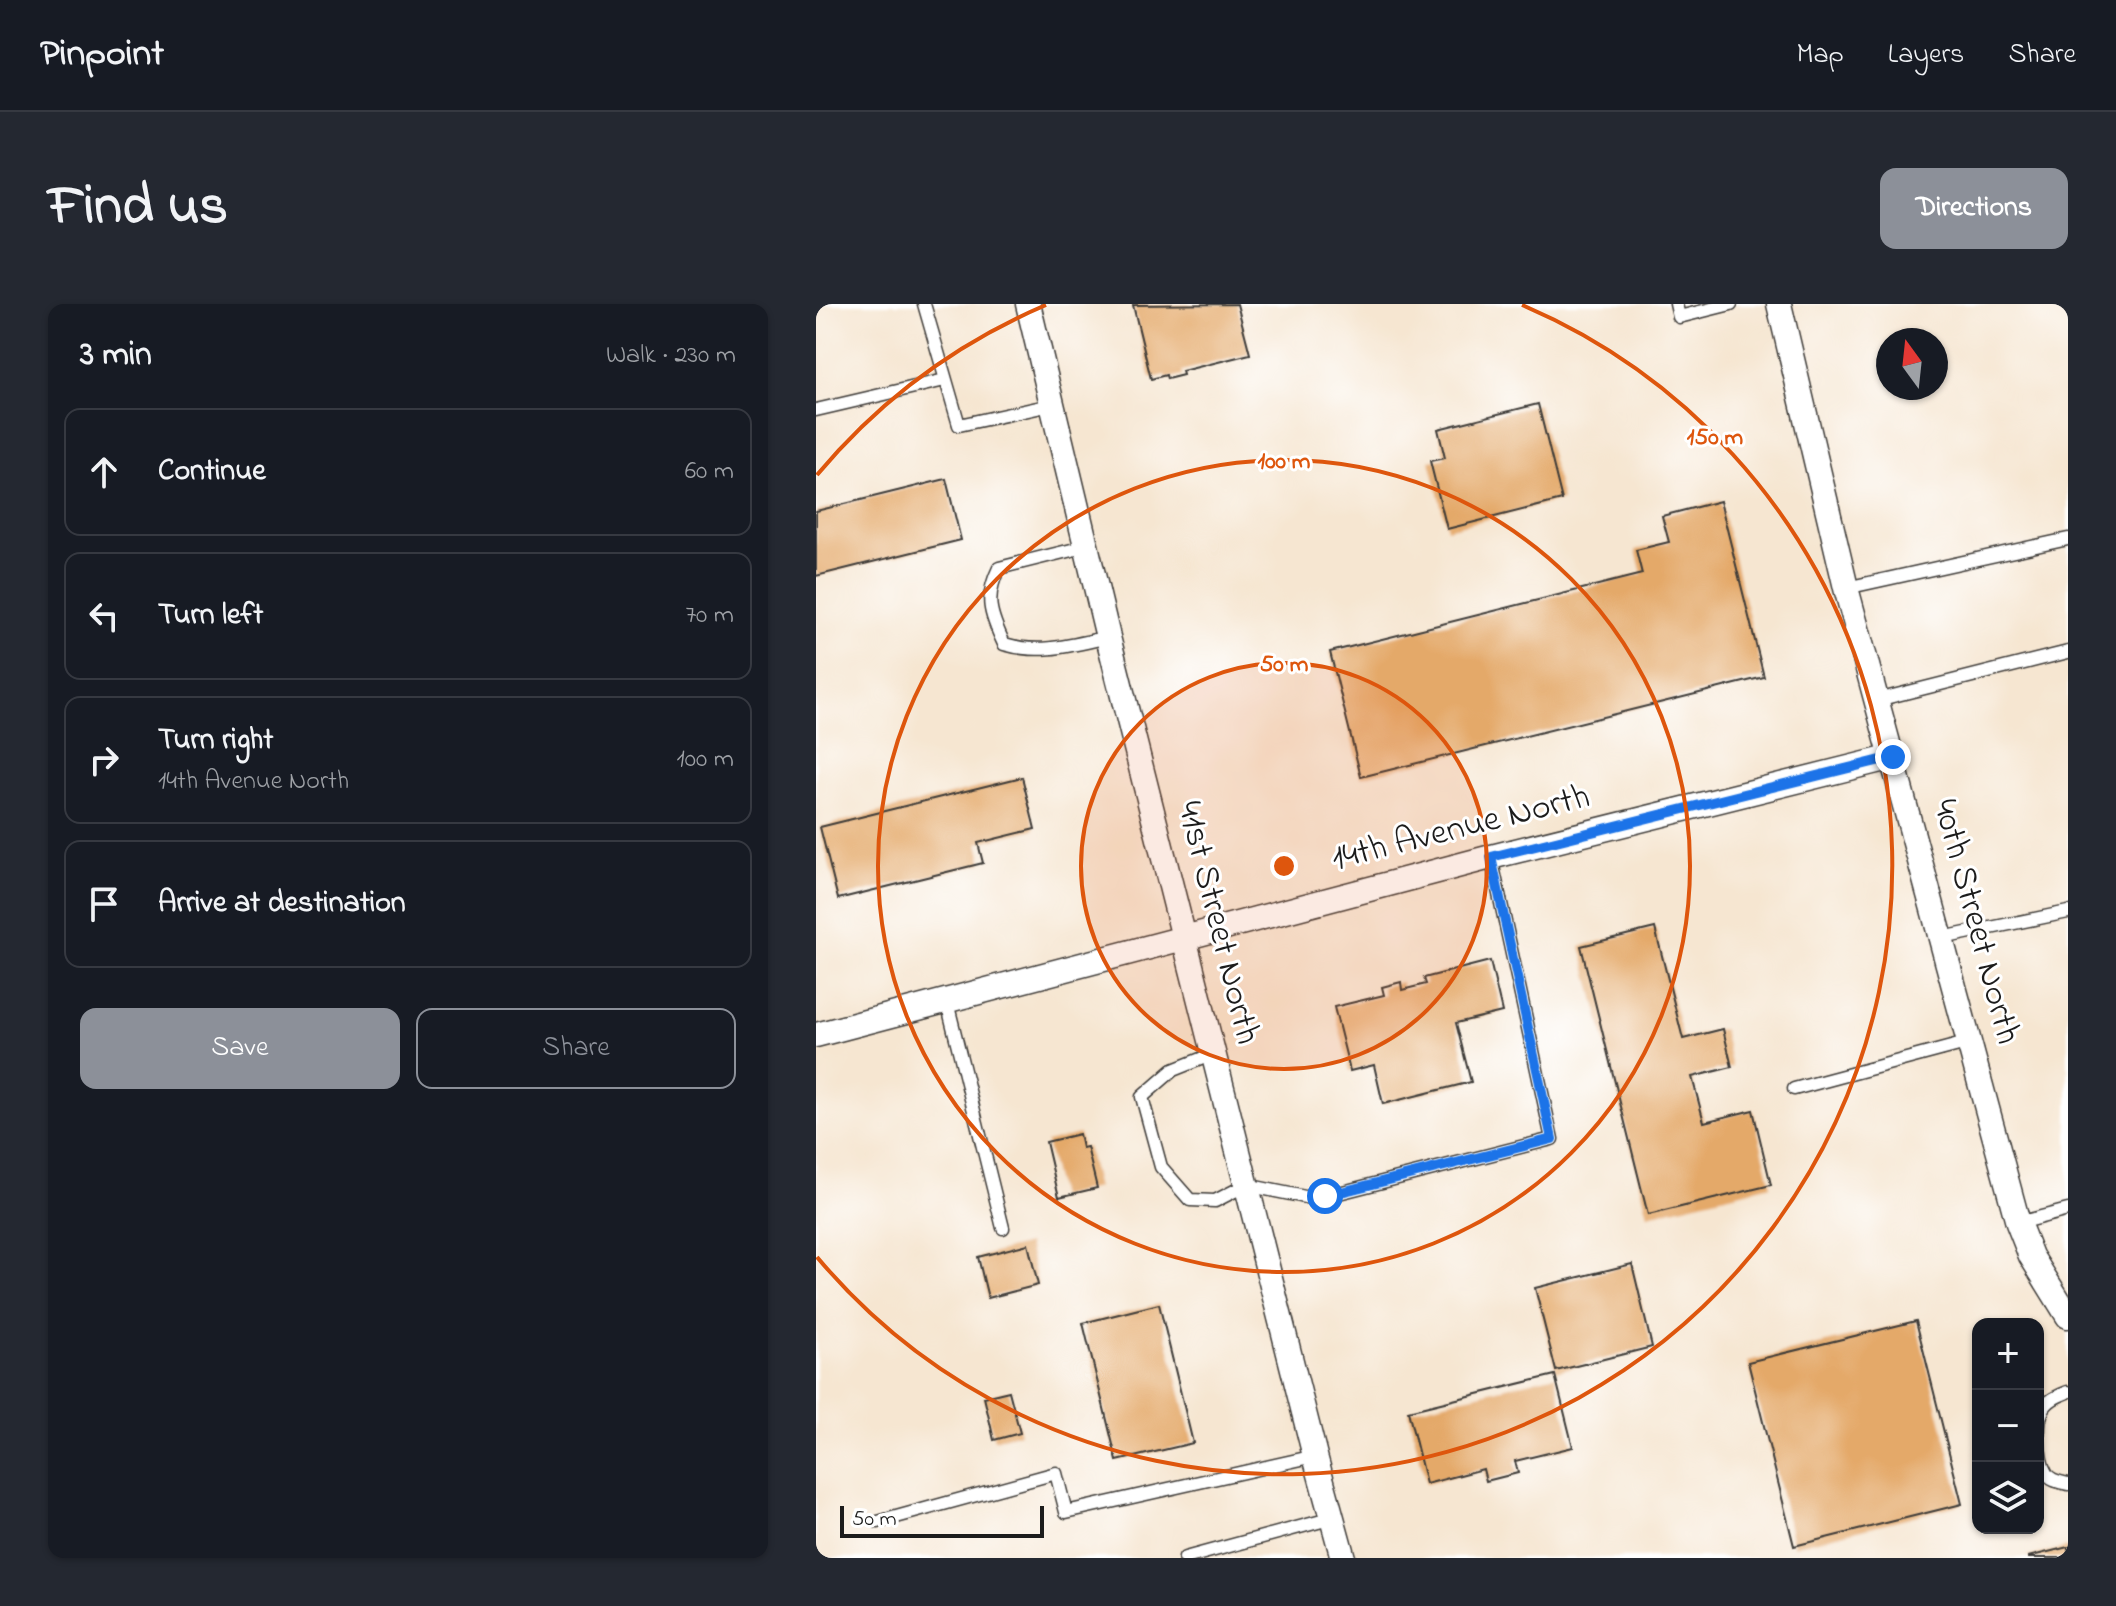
<!DOCTYPE html>
<meta charset="utf-8">
<style>
:root{--surface:#171b24;--page:#242831;--text:#f1f3f6;--muted:#9ea1a6;--line:#363941;--accent:#8c9099}
body{margin:0;font-family:"Indie Flower",sans-serif;background:var(--page);color:var(--text)}
.controls{position:absolute;right:24px;bottom:24px;display:grid;overflow:hidden;border-radius:16px;box-shadow:0 2px 6px #0004}
.controls button{width:72px;height:72px;display:grid;place-items:center;padding:0;border:0;border-bottom:2px solid var(--line);background:var(--surface);color:var(--text);font:40px sans-serif}
.compass{position:absolute;left:1060px;top:24px;width:72px;height:72px;border-radius:50%;background:var(--surface);box-shadow:0 2px 6px #0004;rotate:345deg}
.scale{position:absolute;left:24px;bottom:20px;width:204px;box-sizing:border-box;padding-left:8px;border:4px solid #1c1c1c;border-top:0;font-size:22px;line-height:28px;white-space:nowrap;color:#1c1c1c;-webkit-text-stroke:6px #fff;paint-order:stroke}
.stop{position:absolute;width:24px;height:24px;margin:-18px;border:6px solid #1a73e8;border-radius:50%;background:#fff}
.stop.end{background:#1a73e8;border-color:#fff;box-shadow:0 2px 8px #0008}
.list{margin:0;padding:0;list-style:none}
h2{display:flex;justify-content:space-between;align-items:center;height:104px;margin:0;padding:0 32px;font-size:34px}
h2 small{font-size:26px;font-weight:400;color:var(--muted)}
.list li{display:grid;grid-template-columns:52px 1fr auto;gap:24px;align-items:center;box-sizing:border-box;height:128px;margin:0 16px 16px;padding:0 16px;border:2px solid var(--line);border-radius:16px}
.list b{display:block;font-size:30px;white-space:nowrap}
.list p{margin:0;font-size:26px;white-space:nowrap;color:var(--muted)}
.list em{font-size:26px;font-style:normal;color:var(--muted)}
.actions{display:flex;gap:16px;padding:24px 32px}
.actions a{flex:1;padding:18px 0;border:2px solid var(--accent);border-radius:16px;text-align:center;font-size:28px;color:var(--accent)}
.actions .main{background:var(--accent);color:#fff}
.icon{flex:none;width:44px;height:44px;fill:none;stroke:currentColor;stroke-width:2;stroke-linecap:round;stroke-linejoin:round}
.map{position:relative;flex:none;width:1252px;height:1254px;overflow:hidden;border-radius:16px}
header{display:flex;align-items:center;gap:48px;box-sizing:border-box;height:112px;padding:0 40px;background:var(--surface);border-bottom:2px solid var(--line)}
header strong{font-size:38px}
nav{display:flex;gap:44px;margin-inline-start:auto;font-size:28px}
.intro{display:flex;align-items:center;justify-content:space-between;box-sizing:border-box;height:192px;padding:0 48px}
h1{margin:0;font-size:56px}
.button{padding:20px 36px;border-radius:16px;background:var(--accent);color:#fff;font-size:28px;font-weight:700}
main{display:flex;gap:48px;padding:0 48px}
aside{flex:1;background:var(--surface);border-radius:16px;box-shadow:0 2px 6px #0004}
.map>svg:first-child{display:block}
.building{fill:#e4a969}
.lines{fill:none;stroke-linecap:round;stroke-linejoin:round}
.service-casing{stroke:#3d3a37;stroke-width:15}
.minor-casing{stroke:#3d3a37;stroke-width:27}
.service{stroke:#fff;stroke-width:12}
.minor{stroke:#fff;stroke-width:24}
.route{stroke:#1a73e8;stroke-width:10}
.ring{fill:none;stroke:#de560d;stroke-width:4}
.labels{text-anchor:middle;dominant-baseline:central;stroke-width:6;stroke-linejoin:round;paint-order:stroke}
.street-label{font-size:36px;fill:#1c1c1c;stroke:#fff}
.centre{fill:#de560d;stroke:#fff;stroke-width:4}
.ring-label{font-size:24px;text-anchor:middle;font-weight:bold;fill:#de560d;stroke:#fff;stroke-width:6;stroke-linejoin:round;paint-order:stroke}
</style>
<header>
<strong>Pinpoint</strong>
<nav><a>Map</a><a>Layers</a><a>Share</a></nav>
</header>
<div class="intro"><h1>Find us</h1><a class="button">Directions</a></div>
<main>
<aside>
<h2>3 min<small>Walk · 230 m</small></h2>
<ul class="list">
<li><svg class="icon" aria-label="ahead" viewBox="0 0 24 24"><path d="M12 20V5M6 11l6-6 6 6"/></svg><div><b>Continue</b></div><em>60 m</em></li>
<li><svg class="icon" aria-label="left" viewBox="0 0 24 24"><path d="M17 20v-9H6M10 6l-5 5 5 5"/></svg><div><b>Turn left</b></div><em>70 m</em></li>
<li><svg class="icon" aria-label="right" viewBox="0 0 24 24"><path d="M7 20v-9h11M14 6l5 5-5 5"/></svg><div><b>Turn right</b><p>14th Avenue North</p></div><em>100 m</em></li>
<li><svg class="icon" aria-label="arrive" viewBox="0 0 24 24"><path d="M6 21V4h12l-3 4 3 4H6"/></svg><div><b>Arrive at destination</b></div></li>
</ul>
<div class="actions"><a class="main">Save</a><a>Share</a></div>
</aside>
<div class="map">
<svg width="1252" height="1254" viewBox="0 0 1252 1254">
<rect width="100%" height="100%" fill="#fff"/>
<filter id="ink" filterUnits="userSpaceOnUse"><feTurbulence type="fractalNoise" baseFrequency=".0125" numOctaves="2"/><feDisplacementMap in="SourceGraphic" scale="16" xChannelSelector="R" yChannelSelector="G"/><feConvolveMatrix kernelMatrix="1 2 1 2 8 2 1 2 1" color-interpolation-filters="sRGB"/></filter>
<filter id="wash" filterUnits="userSpaceOnUse"><feTurbulence type="fractalNoise" baseFrequency=".006" numOctaves="4" result="noise"/><feDisplacementMap in="SourceGraphic" scale="32" xChannelSelector="R" yChannelSelector="G"/><feGaussianBlur stdDeviation="1.8" result="paint"/><feColorMatrix in="noise" values="0 0 0 0 0 0 0 0 0 0 0 0 0 0 0 0 0 1.4 0 .05"/><feComposite in="paint" operator="in"/></filter>
<g filter="url(#wash)">
<rect width="100%" height="100%" fill="#f6e6d1"/>
<g id="blocks">
<g class="building">
<polygon points="421,0 434,50 366,67 367,71 351,75 350,71 335,75 317,1"/>
<polygon points="722,100 746,196 631,225 614,157 629,154 622,125"/>
<polygon points="130,175 145,236 0,272 0,207"/>
<polygon points="904,197 948,373 545,473 514,348 826,270 820,246 853,238 846,212"/>
<polygon points="206,473 219,525 162,539 167,559 22,595 4,523"/>
<polygon points="839,624 867,735 907,725 916,763 876,773 888,818 937,806 955,881 832,911 765,642"/>
<polygon points="674,657 686,708 640,719 655,778 567,800 558,761 534,767 518,703 568,691 566,683 585,678 586,686 610,680 608,674"/>
<polygon points="263,830 266,844 271,843 281,884 243,893 230,838"/>
<polygon points="212,940 222,981 172,994 162,953"/>
<polygon points="816,960 836,1043 740,1067 719,984"/>
<polygon points="343,1000 377,1139 301,1157 267,1019"/>
<polygon points="1100,1017 1146,1200 978,1242 932,1058"/>
<polygon points="739,1071 757,1143 699,1157 702,1169 670,1177 667,1165 610,1180 592,1107"/>
<polygon points="193,1087 204,1129 178,1136 168,1093"/>
<polygon points="1252,1243 1252,1254 1212,1254 1212,1253"/>
</g>
</g>
</g>
<g filter="url(#ink)">
<use href="#blocks" fill-opacity="0" stroke="#3d3a37" stroke-width="2"/>
<g class="lines">
<defs>
<g id="service">
<polyline points="108,0 143,121 235,101"/>
<polyline points="860,0 863,13 915,0"/>
<polyline points="0,106 129,76"/>
<path d="M 272,242 L 183,264 C 168,294 174,310 188,340 C 224,351 256,341 292,333"/>
<polyline points="1030,284 1252,235"/>
<polyline points="1061,396 1252,348"/>
<polyline points="1126,634 1252,608"/>
<polyline points="131,698 187,924"/>
<polyline points="397,750 357,766 326,793 345,863 374,896 399,897 430,881 499,895 736,835 675,553"/>
<polyline points="978,785 1154,738"/>
<polyline points="1202,919 1252,906"/>
<path d="M 1252,1088 C 1242,1092 1231,1096 1227,1106 C 1220,1119 1222,1156 1230,1169 C 1234,1177 1244,1178 1252,1180"/>
<polyline points="62,1218 240,1169 250,1208 499,1152"/>
<polyline points="369,1254 517,1214"/>
</g>
<g id="minor">
<polyline points="212,0 292,333 499,1152 527,1254"/>
<polyline points="963,0 1030,284 1202,919 1215,952 1252,1012"/>
<polyline points="0,731 675,553 1077,453"/>
</g>
</defs>
<use href="#service" class="service-casing"/>
<use href="#minor" class="minor-casing"/>
<use href="#service" class="service"/>
<use href="#minor" class="minor"/>
</g>
</g>
<g class="lines" filter="url(#ink)">
<polyline class="route" points="509,892 736,835 675,553 1077,453"/>
</g>
<circle cx="468" cy="562" r="203" fill="#de560d" fill-opacity=".12"/>
<g class="ring">
<circle cx="468" cy="562" r="203"/>
<circle cx="468" cy="562" r="406"/>
<path d="M1 171A609 609 0 0 1 230 1M706 1A609 609 0 1 1 1 953"/>
</g>
<g class="labels">
<g class="street-label">
<text transform="translate(645 525) rotate(-14)">14th Avenue North</text>
<text transform="translate(1159 618) rotate(75)">40th Street North</text>
<text transform="translate(401 619) rotate(76)">41st Street North</text>
</g>
</g>
<circle cx="468" cy="562" r="12" class="centre"/>
<g class="ring-label">
<text x="899" y="140">150 m</text>
<text x="468" y="164">100 m</text>
<text x="468" y="367">50 m</text>
</g>
</svg>
<div class="controls">
<button>+</button>
<button>−</button>
<button><svg class="icon" aria-label="layers" viewBox="0 0 24 24"><path d="M12 4l9 5-9 5-9-5zM3 14l9 5 9-5"/></svg></button>
</div>
<svg class="compass" viewBox="-18 -18 36 36"><path d="M0-13l5 13h-10z" fill="#e53935"/><path d="M0 13l5-13h-10z" fill="#9ea1a6"/></svg>
<div class="scale">50 m</div>
<div class="stop" style="left:509px;top:892px"></div>
<div class="stop end" style="left:1077px;top:453px"></div>
</div>
</main>
